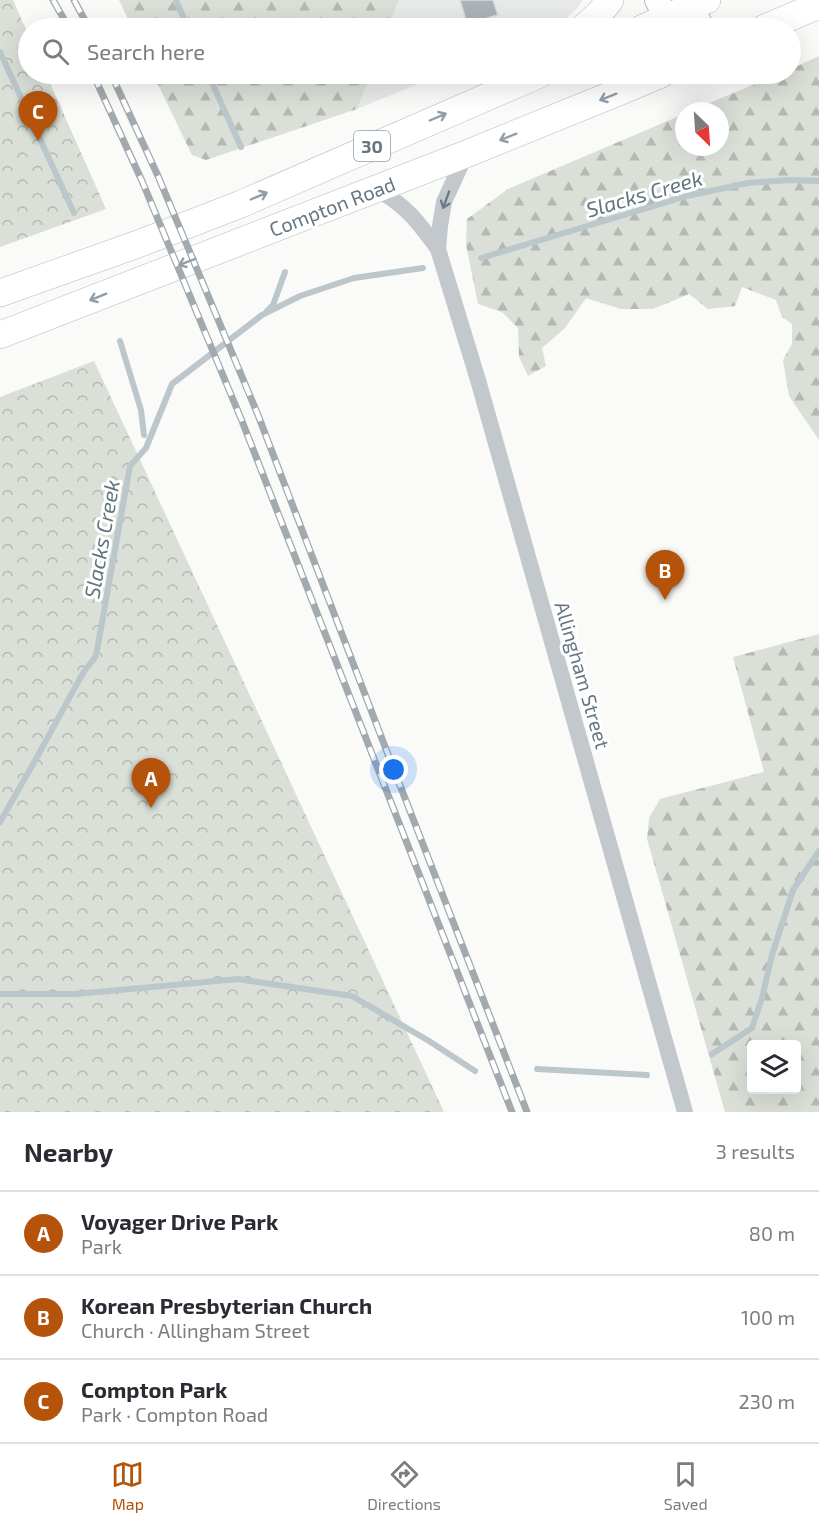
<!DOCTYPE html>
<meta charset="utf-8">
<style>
:root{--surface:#fff;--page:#f7f7f7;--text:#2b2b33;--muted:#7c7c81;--line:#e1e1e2;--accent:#b45309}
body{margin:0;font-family:"Exo 2",sans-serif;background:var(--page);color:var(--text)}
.controls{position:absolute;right:18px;bottom:18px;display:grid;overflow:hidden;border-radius:6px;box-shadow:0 6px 24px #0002}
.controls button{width:54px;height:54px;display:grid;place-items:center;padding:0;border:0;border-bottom:2px solid var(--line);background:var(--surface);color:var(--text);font:30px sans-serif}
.compass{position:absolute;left:675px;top:102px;width:54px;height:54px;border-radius:50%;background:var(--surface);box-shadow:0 6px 24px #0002;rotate:155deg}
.you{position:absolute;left:394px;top:770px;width:21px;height:21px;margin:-15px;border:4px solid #fff;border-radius:50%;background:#1a73e8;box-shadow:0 0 0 9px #1a73e833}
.badge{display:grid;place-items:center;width:39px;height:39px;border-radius:50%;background:var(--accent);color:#fff;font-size:20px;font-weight:700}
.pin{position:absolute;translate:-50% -50px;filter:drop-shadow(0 2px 3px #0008)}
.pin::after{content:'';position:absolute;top:32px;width:21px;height:18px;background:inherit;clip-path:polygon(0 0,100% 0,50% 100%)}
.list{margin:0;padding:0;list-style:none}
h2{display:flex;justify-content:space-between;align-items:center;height:78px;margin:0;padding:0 24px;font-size:26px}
h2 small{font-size:20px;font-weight:400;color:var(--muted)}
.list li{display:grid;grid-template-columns:39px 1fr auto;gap:18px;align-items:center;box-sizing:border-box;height:84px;padding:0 24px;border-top:2px solid var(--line)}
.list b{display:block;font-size:22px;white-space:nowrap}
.list p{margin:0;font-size:20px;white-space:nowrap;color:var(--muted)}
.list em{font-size:20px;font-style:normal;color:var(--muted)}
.icon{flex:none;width:33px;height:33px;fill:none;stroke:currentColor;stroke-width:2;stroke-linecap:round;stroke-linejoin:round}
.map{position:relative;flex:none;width:819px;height:1112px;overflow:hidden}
.search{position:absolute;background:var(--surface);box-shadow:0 6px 24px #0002;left:18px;right:18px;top:18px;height:66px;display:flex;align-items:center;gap:15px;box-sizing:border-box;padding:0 21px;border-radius:33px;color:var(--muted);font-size:22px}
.sheet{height:330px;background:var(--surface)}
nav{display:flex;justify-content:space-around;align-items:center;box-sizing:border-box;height:84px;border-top:2px solid var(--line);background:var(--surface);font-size:16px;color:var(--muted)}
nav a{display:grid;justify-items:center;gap:3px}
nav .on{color:var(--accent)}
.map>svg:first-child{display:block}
.built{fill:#e8e9e9}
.forest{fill:url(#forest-firs);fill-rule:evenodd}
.park{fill:url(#park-crowns)}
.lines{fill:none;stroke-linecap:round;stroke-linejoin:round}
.stream{stroke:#bbc7cb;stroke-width:6}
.building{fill:#aab3b9;stroke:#dcdcda;stroke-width:1.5}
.secondary-casing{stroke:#b3babf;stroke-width:26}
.primary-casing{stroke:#b5babe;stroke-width:28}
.street{stroke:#c3c8cc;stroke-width:16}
.secondary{stroke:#fff;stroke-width:24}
.primary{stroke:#fff;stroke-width:27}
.rail-casing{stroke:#a2aab0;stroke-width:7}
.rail{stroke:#fff;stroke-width:4.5;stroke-dasharray:14;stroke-linecap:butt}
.oneway{stroke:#939fa8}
.oneway2{stroke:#6a7a87}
.labels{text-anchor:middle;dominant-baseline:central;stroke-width:6;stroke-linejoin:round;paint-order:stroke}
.shield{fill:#fff;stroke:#939fa8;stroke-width:1.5}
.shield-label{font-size:18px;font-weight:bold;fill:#657683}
.street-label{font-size:20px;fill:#657683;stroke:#fff}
.water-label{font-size:21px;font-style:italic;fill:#60757c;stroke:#fff}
</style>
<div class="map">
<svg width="819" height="1112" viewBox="0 0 819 1112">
<defs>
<pattern id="forest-firs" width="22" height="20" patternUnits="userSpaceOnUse" patternTransform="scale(1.5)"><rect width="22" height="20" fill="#dadfd7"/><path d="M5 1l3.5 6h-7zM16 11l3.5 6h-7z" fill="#b4b9b4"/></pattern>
<pattern id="park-crowns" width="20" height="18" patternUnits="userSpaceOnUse" patternTransform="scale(1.5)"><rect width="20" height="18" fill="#dadfd7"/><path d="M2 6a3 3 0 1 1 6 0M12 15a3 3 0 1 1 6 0" fill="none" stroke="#b4b9b4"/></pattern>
</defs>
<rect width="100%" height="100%" fill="#fafaf8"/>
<g class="built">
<polygon points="399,0 582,0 580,5 561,23 549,28 388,28"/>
<polygon points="371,74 442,74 357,109"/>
</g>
<g class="forest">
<polygon points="119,0 399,0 388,28 132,28"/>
<polygon points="819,56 819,440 789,396 783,360 792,344 792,324 782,317 776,300 742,287 735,306 708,309 689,294 653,309 621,309 586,298 565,328 542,348 546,366 528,376 519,357 518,328 502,312 478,304 466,245 467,219 508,189 684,114 684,147 720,147 720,111 690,111 779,74 790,74 791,69"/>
<polygon points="153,74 371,74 357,109 206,160 192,155"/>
<path d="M 819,634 L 819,1112 L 725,1112 L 647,839 L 649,818 L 660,799 L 764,772 L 733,657 ZM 796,1044 L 796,1090 L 752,1090 L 752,1044 Z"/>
</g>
<g class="park">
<polygon points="0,0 13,0 28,34 28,74 46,74 106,209 0,247"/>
<polygon points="94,361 444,1112 0,1112 0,397"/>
</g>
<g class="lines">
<g class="stream">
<polyline points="176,0 188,28"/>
<polyline points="0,52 74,213"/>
<polyline points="208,74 241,147"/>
<polyline points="481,258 687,196 748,183 789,180 819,181"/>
<polyline points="267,311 273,305 285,272"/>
<polyline points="120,341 141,410 144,435"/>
<polyline points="0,822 37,757 83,673 96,656 130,466 146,448 172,384 262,315 300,296 354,278 423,268"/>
<polyline points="0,994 76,994 238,979 352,996 429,1041 475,1071"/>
<polyline points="712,1054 752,1028 762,998 772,955 793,890 819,851"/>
<polyline points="537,1069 647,1075"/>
</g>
</g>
<polygon class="building" points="460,0 493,0 498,15 467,24"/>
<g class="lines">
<defs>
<g id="secondary">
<polyline points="657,0 671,28"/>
<polyline points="688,0 702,28"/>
</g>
<g id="primary">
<polyline points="583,28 599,14 610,0"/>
<polyline points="643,28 707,0"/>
<polyline points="765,28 819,5"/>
<polyline points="0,293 138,244 241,204 540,74"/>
<polyline points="0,335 466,154 621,91 661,74"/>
</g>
</defs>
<use href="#secondary" class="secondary-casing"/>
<use href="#primary" class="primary-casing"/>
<g class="street">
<polyline points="466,154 444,202 440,226 438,249 478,380 685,1112"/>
<path d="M 376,189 C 406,205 419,223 438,249"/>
</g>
<use href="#secondary" class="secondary"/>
<use href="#primary" class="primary"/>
<defs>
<g id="rail">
<polyline points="53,0 69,28"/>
<polyline points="74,0 89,28"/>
<polyline points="93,74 142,181 242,421 512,1112"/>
<polyline points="111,74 158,176 258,415 389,757 527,1112"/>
</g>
</defs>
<use href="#rail" class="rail-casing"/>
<use href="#rail" class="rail"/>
</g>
<defs><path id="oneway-shaft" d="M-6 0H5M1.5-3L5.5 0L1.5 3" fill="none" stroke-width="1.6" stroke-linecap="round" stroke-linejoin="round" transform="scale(1.5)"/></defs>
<g class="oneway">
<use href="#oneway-shaft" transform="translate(608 97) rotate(158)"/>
<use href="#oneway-shaft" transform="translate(438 117) rotate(-23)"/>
<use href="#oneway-shaft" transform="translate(508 137) rotate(158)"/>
<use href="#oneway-shaft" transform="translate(259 196) rotate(-23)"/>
<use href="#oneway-shaft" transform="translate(187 262) rotate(159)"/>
<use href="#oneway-shaft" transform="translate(98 297) rotate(158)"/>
</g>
<use class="oneway2" href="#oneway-shaft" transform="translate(446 200) rotate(110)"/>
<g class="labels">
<rect class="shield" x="354" y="131" width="36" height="30" rx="4.5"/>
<g class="shield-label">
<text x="372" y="146">30</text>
</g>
<g class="street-label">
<text transform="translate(332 206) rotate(-21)">Compton Road</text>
<text transform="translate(583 675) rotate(74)">Allingham Street</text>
</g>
<g class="water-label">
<text transform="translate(644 193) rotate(-16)">Slacks Creek</text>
<text transform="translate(101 539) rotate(-80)">Slacks Creek</text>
</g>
</g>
</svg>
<div class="controls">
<button><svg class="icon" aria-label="layers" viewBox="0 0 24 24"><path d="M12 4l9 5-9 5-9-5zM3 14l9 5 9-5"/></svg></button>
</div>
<svg class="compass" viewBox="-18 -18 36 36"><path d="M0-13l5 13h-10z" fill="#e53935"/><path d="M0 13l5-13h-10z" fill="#7c7c81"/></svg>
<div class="you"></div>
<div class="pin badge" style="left:151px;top:808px">A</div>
<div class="pin badge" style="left:665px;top:600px">B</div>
<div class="pin badge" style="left:38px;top:141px">C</div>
<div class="search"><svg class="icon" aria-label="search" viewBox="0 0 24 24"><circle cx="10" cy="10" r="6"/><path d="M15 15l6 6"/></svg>Search here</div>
</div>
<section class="sheet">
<h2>Nearby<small>3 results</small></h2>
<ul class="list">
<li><span class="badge">A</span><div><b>Voyager Drive Park</b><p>Park</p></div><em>80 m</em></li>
<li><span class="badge">B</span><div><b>Korean Presbyterian Church</b><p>Church · Allingham Street</p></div><em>100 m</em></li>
<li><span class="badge">C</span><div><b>Compton Park</b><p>Park · Compton Road</p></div><em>230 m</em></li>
</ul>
</section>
<nav>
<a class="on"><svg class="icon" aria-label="map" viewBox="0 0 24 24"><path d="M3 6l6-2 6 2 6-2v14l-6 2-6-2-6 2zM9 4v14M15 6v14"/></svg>Map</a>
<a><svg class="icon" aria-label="directions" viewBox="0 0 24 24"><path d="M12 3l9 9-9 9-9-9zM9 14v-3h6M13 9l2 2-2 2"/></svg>Directions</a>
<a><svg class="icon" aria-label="saved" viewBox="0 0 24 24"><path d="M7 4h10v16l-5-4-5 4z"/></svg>Saved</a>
</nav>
